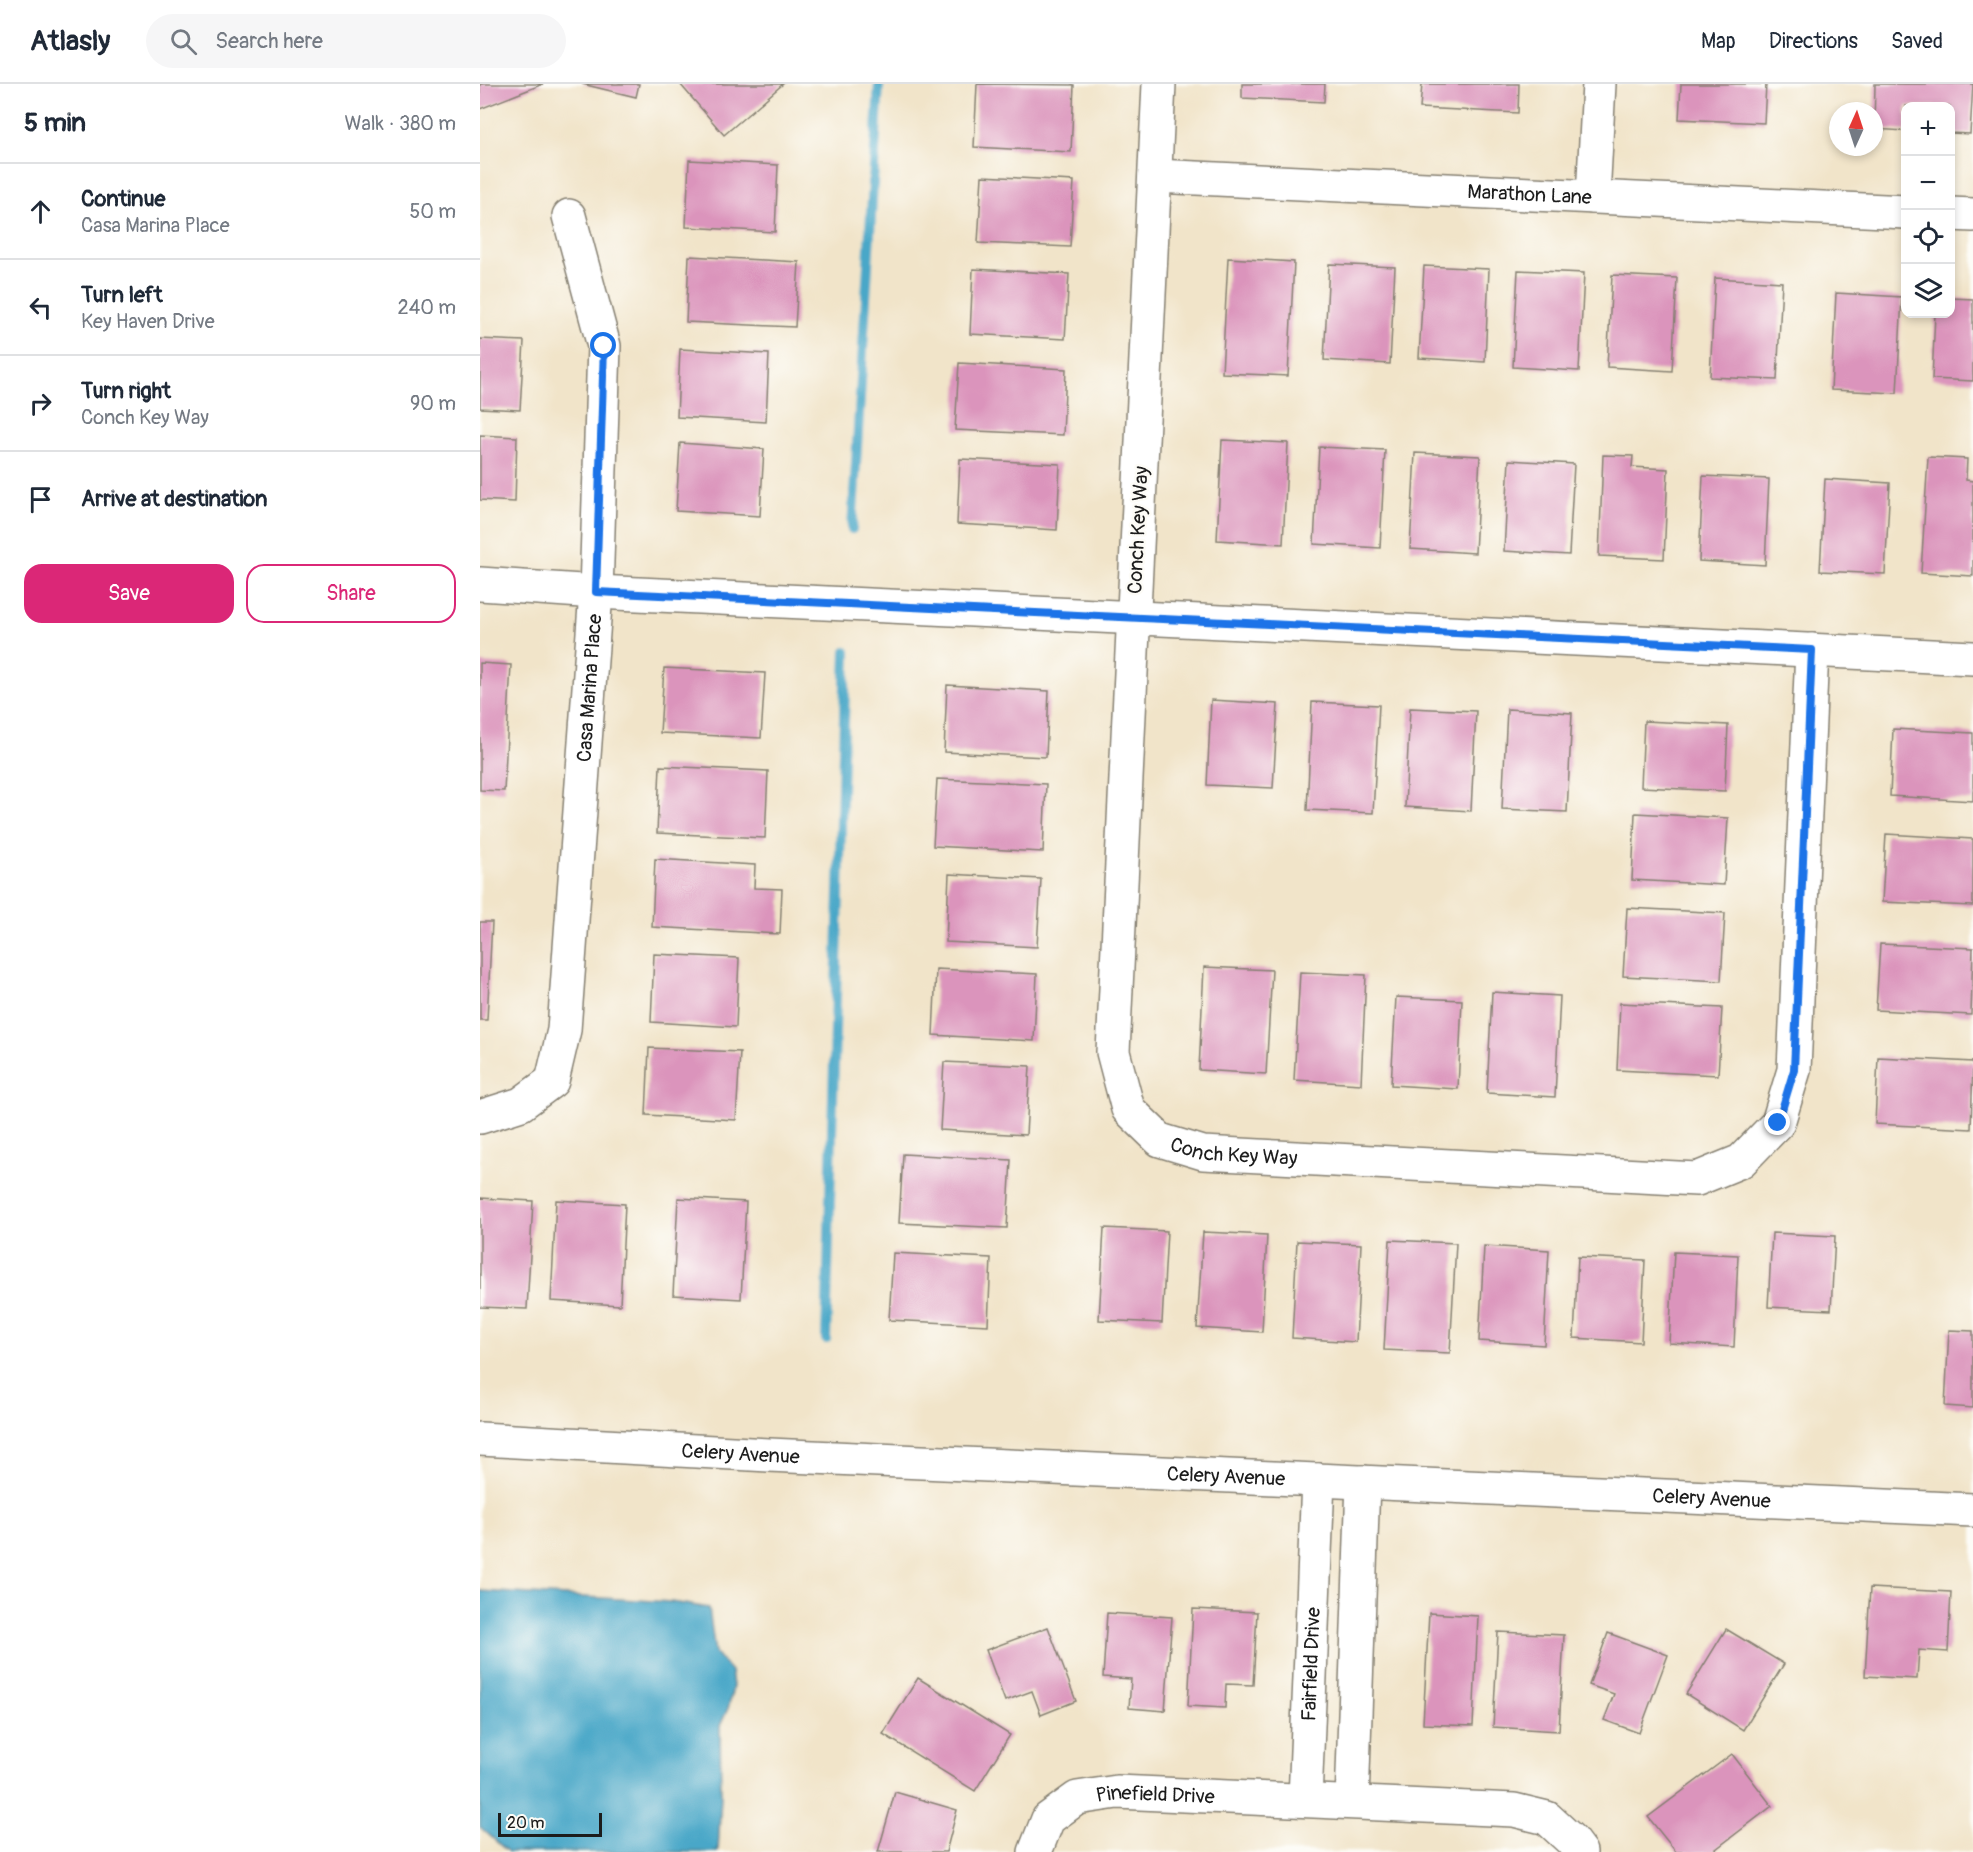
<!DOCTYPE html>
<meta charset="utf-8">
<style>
:root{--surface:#fff;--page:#f6f6f7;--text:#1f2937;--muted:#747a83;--line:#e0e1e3;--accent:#db2777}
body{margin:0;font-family:Pangolin,sans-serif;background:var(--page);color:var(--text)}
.controls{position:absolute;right:18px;top:18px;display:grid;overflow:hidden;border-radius:12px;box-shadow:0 3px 9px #0003}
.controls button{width:54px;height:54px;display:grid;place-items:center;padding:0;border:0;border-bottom:2px solid var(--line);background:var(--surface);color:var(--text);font:30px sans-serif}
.compass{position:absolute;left:1349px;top:18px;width:54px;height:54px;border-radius:50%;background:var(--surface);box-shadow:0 3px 9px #0003;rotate:3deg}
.scale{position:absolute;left:18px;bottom:15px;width:104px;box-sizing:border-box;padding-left:6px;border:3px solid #1c1c1c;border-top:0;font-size:16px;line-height:21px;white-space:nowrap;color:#1c1c1c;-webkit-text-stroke:4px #fdfcf7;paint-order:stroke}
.stop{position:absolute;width:18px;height:18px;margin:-14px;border:4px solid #1a73e8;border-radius:50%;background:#fff}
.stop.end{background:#1a73e8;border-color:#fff;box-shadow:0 2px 6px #0008}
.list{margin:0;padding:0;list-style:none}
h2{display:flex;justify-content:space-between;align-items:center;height:78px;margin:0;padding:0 24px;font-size:26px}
h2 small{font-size:20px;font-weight:400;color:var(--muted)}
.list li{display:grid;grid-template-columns:39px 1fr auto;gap:18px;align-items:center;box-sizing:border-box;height:96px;padding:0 24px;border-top:2px solid var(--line)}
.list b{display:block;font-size:22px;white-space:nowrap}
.list p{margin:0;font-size:20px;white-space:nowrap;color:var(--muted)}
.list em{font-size:20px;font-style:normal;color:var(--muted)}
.actions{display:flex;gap:12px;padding:18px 24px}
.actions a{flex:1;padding:14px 0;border:2px solid var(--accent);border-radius:18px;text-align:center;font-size:21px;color:var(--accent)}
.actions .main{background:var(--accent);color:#fff}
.icon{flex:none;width:33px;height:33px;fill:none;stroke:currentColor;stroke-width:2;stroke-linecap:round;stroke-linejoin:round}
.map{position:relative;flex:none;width:1493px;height:1768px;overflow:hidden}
header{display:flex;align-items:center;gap:36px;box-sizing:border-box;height:84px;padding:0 30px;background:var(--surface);border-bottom:2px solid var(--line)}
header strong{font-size:28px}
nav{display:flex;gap:33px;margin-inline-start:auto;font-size:21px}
.search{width:420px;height:54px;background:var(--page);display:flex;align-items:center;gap:15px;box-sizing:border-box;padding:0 21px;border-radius:33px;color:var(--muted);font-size:22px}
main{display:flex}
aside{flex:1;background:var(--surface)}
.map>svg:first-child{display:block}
.water{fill:#49a7c8;stroke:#326272;stroke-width:1.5}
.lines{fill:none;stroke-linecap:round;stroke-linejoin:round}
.stream{stroke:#49a7c8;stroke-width:10}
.building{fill:#db94bc}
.street-casing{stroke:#868072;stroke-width:36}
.secondary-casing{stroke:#868072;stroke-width:36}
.street{stroke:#fff;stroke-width:33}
.secondary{stroke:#fff;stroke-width:33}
.route{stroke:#1a73e8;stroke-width:8}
.labels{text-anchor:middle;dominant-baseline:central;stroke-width:5;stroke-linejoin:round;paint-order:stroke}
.street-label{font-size:20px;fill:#1c1c1c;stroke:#fdfcf7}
</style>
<header>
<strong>Atlasly</strong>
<div class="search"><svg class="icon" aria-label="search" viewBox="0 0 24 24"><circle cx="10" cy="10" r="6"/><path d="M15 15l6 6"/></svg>Search here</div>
<nav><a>Map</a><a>Directions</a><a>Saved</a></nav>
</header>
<main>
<aside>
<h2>5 min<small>Walk · 380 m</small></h2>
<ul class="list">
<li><svg class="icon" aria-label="ahead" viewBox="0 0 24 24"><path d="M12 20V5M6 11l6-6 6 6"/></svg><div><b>Continue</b><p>Casa Marina Place</p></div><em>50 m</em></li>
<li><svg class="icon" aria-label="left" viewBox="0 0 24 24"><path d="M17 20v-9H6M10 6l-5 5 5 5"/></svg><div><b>Turn left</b><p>Key Haven Drive</p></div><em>240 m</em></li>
<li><svg class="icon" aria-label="right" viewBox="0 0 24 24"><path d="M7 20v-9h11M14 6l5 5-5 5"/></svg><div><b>Turn right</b><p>Conch Key Way</p></div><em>90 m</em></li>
<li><svg class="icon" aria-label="arrive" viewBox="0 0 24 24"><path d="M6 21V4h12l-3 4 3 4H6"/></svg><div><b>Arrive at destination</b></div></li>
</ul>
<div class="actions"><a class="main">Save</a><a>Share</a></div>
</aside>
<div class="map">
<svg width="1493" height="1768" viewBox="0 0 1493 1768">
<rect width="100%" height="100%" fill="#fdfcf7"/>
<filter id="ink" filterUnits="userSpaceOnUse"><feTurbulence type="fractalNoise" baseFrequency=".0167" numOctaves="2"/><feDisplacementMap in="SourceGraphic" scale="12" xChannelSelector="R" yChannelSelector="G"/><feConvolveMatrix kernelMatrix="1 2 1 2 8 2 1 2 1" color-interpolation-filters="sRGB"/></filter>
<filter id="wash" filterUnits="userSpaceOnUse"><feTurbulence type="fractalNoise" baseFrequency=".008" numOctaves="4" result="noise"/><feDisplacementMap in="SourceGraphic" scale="24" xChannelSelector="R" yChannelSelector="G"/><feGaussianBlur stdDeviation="1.35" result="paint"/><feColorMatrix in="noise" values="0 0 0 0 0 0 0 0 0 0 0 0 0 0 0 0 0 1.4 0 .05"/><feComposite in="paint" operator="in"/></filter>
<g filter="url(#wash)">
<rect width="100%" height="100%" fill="#f1e4c9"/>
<polygon class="water" points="0,1507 192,1518 229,1524 235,1569 251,1587 253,1602 249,1622 240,1642 241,1712 238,1768 28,1768 0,1743"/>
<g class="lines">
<g class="stream">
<polyline points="372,445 399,0"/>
<polyline points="346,1255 366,568"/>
</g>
</g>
<g id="blocks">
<g class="building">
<polygon points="0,0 63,0 0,25"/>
<polygon points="102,0 159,0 156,13"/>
<polygon points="200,0 303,0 244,51"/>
<polygon points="497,0 594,1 591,68 494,63"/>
<polygon points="762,0 845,0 844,18 762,14"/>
<polygon points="942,0 1039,0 1038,29 940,24"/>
<polygon points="1201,0 1286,0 1284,39 1199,35"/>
<polygon points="1395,0 1493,0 1490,50 1470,49 1470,22 1426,22 1426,47 1394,45"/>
<polygon points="209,76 298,81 295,148 206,143"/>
<polygon points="502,92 594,97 590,163 498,159"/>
<polygon points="209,172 319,178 315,243 206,238"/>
<polygon points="748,174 814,178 808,292 742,289"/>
<polygon points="849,180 915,183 910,280 844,276"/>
<polygon points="944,182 1009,185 1005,278 939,274"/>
<polygon points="493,185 589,190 585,255 490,250"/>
<polygon points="1038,186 1104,189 1099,287 1033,283"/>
<polygon points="1132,191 1197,194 1192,287 1127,283"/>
<polygon points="1235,194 1302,198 1297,296 1230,293"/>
<polygon points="1356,209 1422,213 1417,309 1351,306"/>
<polygon points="1470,214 1493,215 1493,297 1452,295 1455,230 1470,230"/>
<polygon points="0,255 44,257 40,326 0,324"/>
<polygon points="200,265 289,270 286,338 197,333"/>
<polygon points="479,279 586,285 583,351 475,346"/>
<polygon points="0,351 37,353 35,418 0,416"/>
<polygon points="742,356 808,359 803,460 737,456"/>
<polygon points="200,359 284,365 280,432 196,427"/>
<polygon points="839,363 905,366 900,464 834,460"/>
<polygon points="935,369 1000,372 995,469 930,465"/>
<polygon points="1123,371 1153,372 1152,383 1188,385 1184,475 1119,472"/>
<polygon points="1448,373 1487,375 1486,396 1493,397 1493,492 1441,489"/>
<polygon points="480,375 580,380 577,446 477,440"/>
<polygon points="1029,376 1094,380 1089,471 1024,467"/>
<polygon points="1223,392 1289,395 1285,481 1219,477"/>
<polygon points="1345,395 1410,399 1405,490 1340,487"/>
<polygon points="0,579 31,581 24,707 0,706"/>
<polygon points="184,584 285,589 281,654 180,649"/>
<polygon points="467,601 569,607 566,673 464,668"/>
<polygon points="731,616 798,620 793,704 727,701"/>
<polygon points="832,618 899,621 893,729 827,726"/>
<polygon points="930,624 996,627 991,727 925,723"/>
<polygon points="1027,625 1092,629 1087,728 1022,725"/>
<polygon points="1164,637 1248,641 1245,707 1161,703"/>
<polygon points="1413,645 1493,649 1493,717 1410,712"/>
<polygon points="180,682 288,687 285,754 177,749"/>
<polygon points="457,695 566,700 563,768 453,762"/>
<polygon points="1155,729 1248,734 1244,801 1152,796"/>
<polygon points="1406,750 1493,755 1493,822 1402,818"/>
<polygon points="175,775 275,781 274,804 302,805 300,850 172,843"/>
<polygon points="469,790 561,795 557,863 466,858"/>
<polygon points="1147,824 1245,829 1241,897 1143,892"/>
<polygon points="0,838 12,838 7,936 0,936"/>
<polygon points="1400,860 1493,864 1491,931 1396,926"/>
<polygon points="174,870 259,874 256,943 171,938"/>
<polygon points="724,883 792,886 786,990 719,986"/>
<polygon points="456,885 557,890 554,957 453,951"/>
<polygon points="820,888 886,891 881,1000 814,996"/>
<polygon points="1012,908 1080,912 1075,1013 1007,1009"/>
<polygon points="916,913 982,916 978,1005 911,1001"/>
<polygon points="1140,919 1242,924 1238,991 1137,986"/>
<polygon points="169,964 260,968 256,1036 166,1031"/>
<polygon points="1398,973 1493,978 1491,1045 1395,1040"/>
<polygon points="464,978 550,982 546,1051 460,1046"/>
<polygon points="423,1070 531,1076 527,1144 419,1139"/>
<polygon points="0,1114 53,1117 47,1225 0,1223"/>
<polygon points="198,1114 266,1118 261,1215 193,1211"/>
<polygon points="76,1116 145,1120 140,1221 71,1217"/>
<polygon points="624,1144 687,1147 682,1239 619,1236"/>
<polygon points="723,1148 787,1151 782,1248 717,1244"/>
<polygon points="1292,1149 1355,1152 1351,1226 1288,1223"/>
<polygon points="910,1156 976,1159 970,1269 904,1266"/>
<polygon points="817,1157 881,1160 876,1258 812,1254"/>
<polygon points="1004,1162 1069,1166 1064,1261 999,1257"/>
<polygon points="1194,1168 1258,1171 1254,1263 1189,1259"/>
<polygon points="413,1169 511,1174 508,1241 409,1236"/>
<polygon points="1098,1173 1165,1176 1161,1258 1094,1254"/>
<polygon points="1469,1246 1493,1247 1493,1324 1465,1322"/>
<polygon points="1390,1504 1471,1508 1468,1568 1439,1566 1437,1595 1385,1592"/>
<polygon points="713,1525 777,1528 773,1601 746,1600 745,1624 708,1622"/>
<polygon points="627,1529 692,1533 685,1627 649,1624 651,1595 623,1593"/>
<polygon points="949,1529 998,1532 993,1642 943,1640"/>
<polygon points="568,1543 596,1617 561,1631 552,1607 525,1617 506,1566"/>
<polygon points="1246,1545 1304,1580 1263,1646 1206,1610"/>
<polygon points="1018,1548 1084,1551 1079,1647 1013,1643"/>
<polygon points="1128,1549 1188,1571 1159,1649 1124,1636 1134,1610 1109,1601"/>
<polygon points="438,1594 530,1651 495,1707 403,1650"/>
<polygon points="1252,1670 1292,1722 1232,1768 1196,1768 1168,1733"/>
<polygon points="415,1708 477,1726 466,1768 398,1768"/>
</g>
</g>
</g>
<g filter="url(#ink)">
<use href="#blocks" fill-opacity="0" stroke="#868072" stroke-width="1.5"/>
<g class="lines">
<defs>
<g id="street">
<path id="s1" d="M 679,0 L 633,968 L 648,1025 L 680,1056 L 723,1069 L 1217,1095 L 1261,1077 L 1298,1039 L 1314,986 L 1332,566"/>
<path id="s2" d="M 675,92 L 1426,128"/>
<polyline points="1113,113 1119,0"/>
<polyline points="1470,130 1493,131"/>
<polyline points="0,500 116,508 1493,574"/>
<path id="s3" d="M 0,1033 L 41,1020 L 72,997 L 84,946 L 116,508 L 124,262 L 89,132"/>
<path id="s4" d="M 825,1716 L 838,1396"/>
<polyline points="872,1718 883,1398"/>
<path id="s5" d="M 555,1768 L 568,1735 L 597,1714 L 637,1708 L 1034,1726 L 1067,1734 L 1091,1756 L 1100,1768"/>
</g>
<g id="secondary">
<path id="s6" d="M 0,1355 L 289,1371 L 1493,1426"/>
</g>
</defs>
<use href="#street" class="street-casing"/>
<use href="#secondary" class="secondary-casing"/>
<use href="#street" class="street"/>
<use href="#secondary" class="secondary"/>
</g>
</g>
<g class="lines" filter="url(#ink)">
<polyline class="route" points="124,262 116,508 1332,566 1314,986 1298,1039"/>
</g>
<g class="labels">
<g class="street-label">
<text stroke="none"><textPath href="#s2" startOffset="375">Marathon Lane</textPath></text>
<text transform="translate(658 446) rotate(-87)">Conch Key Way</text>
<text stroke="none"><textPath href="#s3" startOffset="477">Casa Marina Place</textPath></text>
<text stroke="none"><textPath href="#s1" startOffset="1148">Conch Key Way</textPath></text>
<text stroke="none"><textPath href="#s6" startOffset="261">Celery Avenue</textPath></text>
<text stroke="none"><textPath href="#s6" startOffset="747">Celery Avenue</textPath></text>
<text stroke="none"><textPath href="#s6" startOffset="1233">Celery Avenue</textPath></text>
<text stroke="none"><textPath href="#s4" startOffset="136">Fairfield Drive</textPath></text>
<text stroke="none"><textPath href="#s5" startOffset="150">Pinefield Drive</textPath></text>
</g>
</g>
</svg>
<div class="controls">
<button>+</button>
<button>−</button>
<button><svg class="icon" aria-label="locate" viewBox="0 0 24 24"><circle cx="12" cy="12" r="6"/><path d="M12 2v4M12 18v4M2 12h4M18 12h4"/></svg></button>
<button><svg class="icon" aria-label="layers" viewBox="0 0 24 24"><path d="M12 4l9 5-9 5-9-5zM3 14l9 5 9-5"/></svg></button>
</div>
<svg class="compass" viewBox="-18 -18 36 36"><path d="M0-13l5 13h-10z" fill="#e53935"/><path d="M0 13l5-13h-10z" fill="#747a83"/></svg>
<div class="scale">20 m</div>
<div class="stop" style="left:124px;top:262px"></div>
<div class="stop end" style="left:1298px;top:1039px"></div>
</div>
</main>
